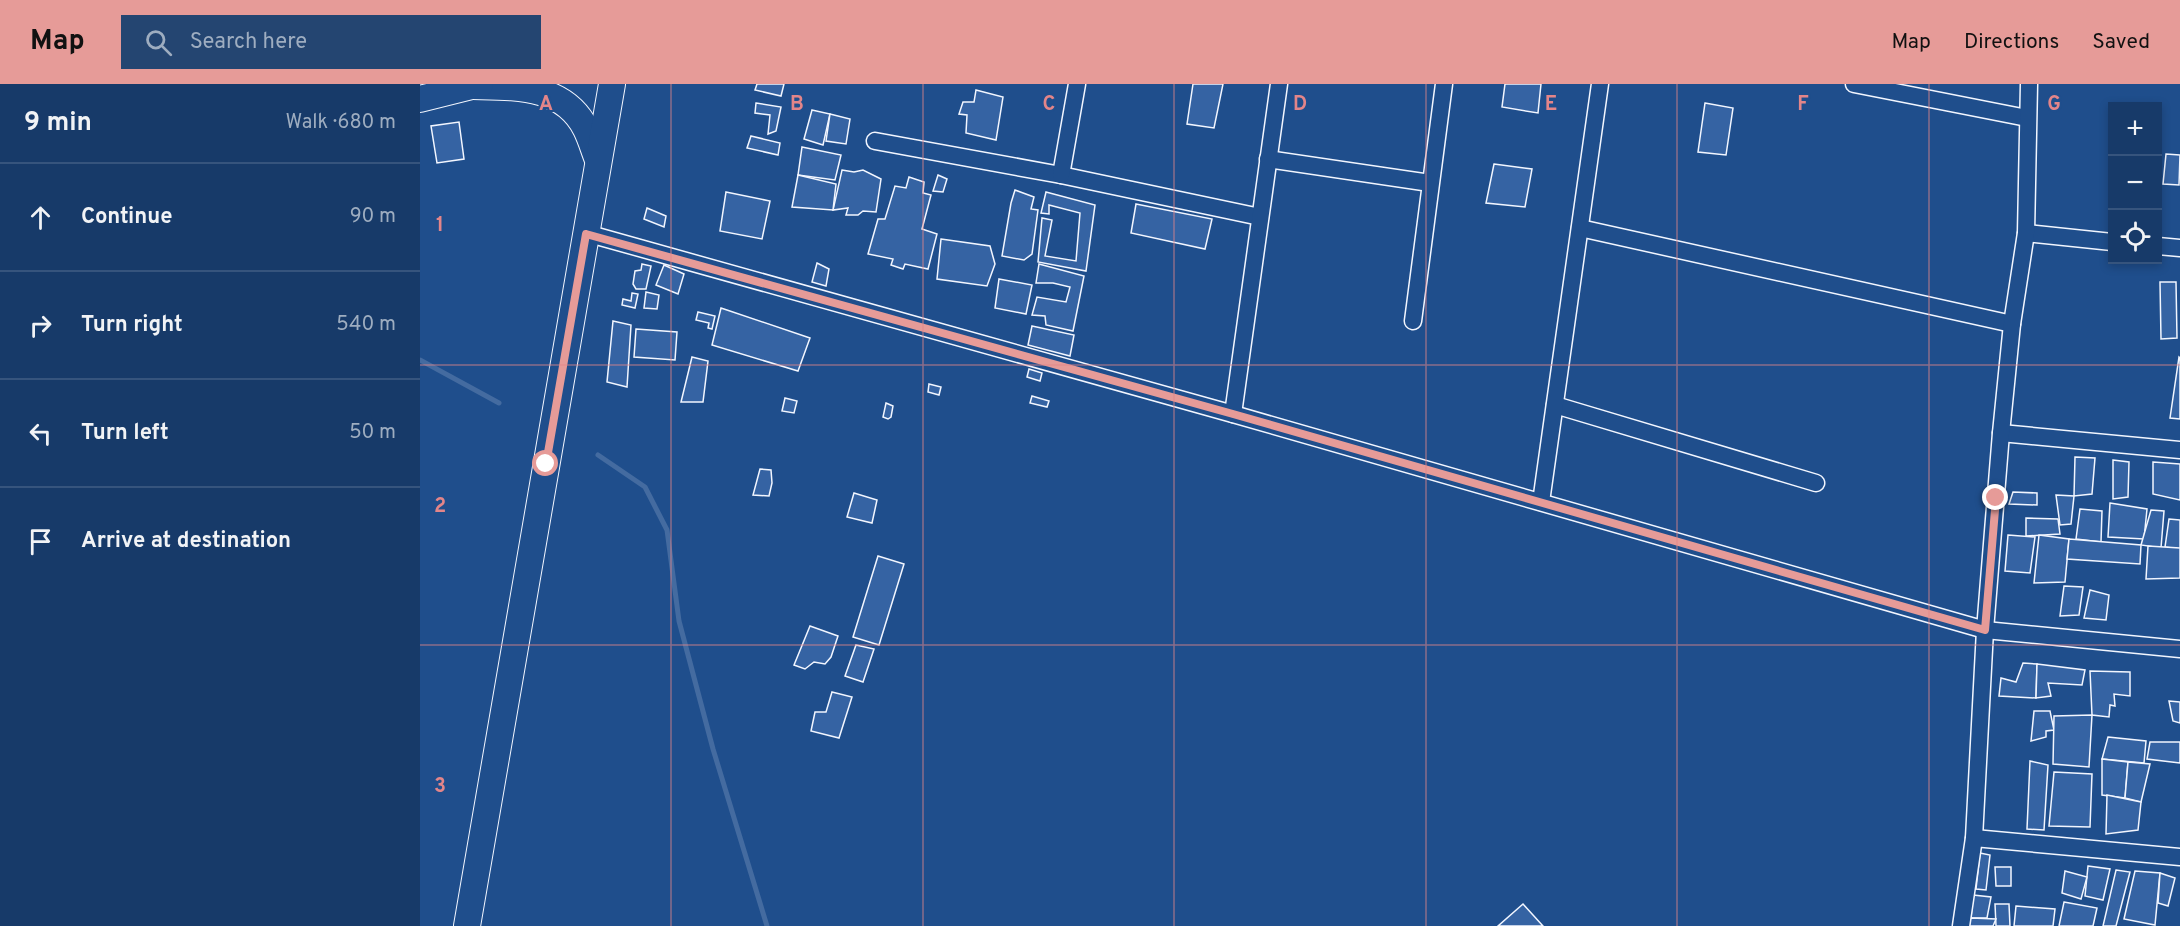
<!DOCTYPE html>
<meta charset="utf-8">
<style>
:root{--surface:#173a69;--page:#244571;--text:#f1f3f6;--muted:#9eadc0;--line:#36547d;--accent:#e69b98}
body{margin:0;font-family:Overpass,sans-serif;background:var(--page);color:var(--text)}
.controls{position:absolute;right:18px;top:18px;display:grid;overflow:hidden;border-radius:0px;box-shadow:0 3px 9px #0003}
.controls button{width:54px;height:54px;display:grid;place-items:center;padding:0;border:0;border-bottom:2px solid var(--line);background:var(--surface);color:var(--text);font:30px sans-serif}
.stop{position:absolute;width:18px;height:18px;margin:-14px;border:4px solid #e69b98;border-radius:50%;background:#fff}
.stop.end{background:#e69b98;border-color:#fff;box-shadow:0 2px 6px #0008}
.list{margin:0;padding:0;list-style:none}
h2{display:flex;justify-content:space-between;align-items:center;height:78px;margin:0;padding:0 24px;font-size:26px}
h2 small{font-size:20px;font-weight:400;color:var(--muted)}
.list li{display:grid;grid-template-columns:39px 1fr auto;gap:18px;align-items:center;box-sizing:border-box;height:108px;padding:0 24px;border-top:2px solid var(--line)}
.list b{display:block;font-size:22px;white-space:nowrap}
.list em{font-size:20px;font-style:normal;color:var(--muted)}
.icon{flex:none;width:33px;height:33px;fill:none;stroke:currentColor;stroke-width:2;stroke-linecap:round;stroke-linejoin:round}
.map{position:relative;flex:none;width:1760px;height:842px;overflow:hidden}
header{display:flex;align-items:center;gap:36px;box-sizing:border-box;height:84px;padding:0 30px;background:var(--accent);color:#111}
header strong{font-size:28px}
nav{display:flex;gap:33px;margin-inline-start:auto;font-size:21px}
.search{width:420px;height:54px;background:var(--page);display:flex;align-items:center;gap:15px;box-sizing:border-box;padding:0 21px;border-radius:0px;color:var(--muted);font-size:22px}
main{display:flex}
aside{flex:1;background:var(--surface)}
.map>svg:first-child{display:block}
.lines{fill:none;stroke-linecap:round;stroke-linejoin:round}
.stream{stroke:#446ba0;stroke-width:5}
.building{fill:#3563a3;stroke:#f2f6ff;stroke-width:1.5}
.minor-casing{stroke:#f2f6ff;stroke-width:19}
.primary-casing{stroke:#f2f6ff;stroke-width:28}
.minor{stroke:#1f4e8c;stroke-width:16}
.primary{stroke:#1f4e8c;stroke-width:26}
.route{stroke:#e69b98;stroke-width:8}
.grid{fill:none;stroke:#e38589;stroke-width:1.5;stroke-opacity:0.55}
.grid-label{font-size:20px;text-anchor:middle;font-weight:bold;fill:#e38589;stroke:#1f4e8c;stroke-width:4.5;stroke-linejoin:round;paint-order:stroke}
</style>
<header>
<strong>Map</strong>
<div class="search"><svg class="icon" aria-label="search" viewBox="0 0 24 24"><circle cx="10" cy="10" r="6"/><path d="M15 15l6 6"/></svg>Search here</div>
<nav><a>Map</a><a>Directions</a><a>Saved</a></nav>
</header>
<main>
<aside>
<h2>9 min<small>Walk · 680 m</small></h2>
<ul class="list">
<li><svg class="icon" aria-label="ahead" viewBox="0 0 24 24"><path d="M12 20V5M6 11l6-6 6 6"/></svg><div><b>Continue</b></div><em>90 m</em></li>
<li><svg class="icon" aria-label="right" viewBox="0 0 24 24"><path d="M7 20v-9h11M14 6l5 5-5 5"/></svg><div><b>Turn right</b></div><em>540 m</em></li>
<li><svg class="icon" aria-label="left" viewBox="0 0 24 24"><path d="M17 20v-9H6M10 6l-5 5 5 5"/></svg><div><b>Turn left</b></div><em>50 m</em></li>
<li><svg class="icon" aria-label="arrive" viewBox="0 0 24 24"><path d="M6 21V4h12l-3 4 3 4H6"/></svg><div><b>Arrive at destination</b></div></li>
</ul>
</aside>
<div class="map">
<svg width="1760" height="842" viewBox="0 0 1760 842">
<rect width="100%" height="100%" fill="#1f4e8c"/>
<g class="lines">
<g class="stream">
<polyline points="0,276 79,319"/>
<polyline points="178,371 225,403 247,446 259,537 293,665 347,842"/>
</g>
</g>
<g class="building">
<polygon points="337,0 364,0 361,12 335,6"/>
<polygon points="773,0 803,0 794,44 767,40"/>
<polygon points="1085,0 1121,0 1118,29 1082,23"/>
<polygon points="556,6 583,13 576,56 546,49 547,31 539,30 543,18 554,18"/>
<polygon points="336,19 361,23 356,47 348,50 350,31 335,29"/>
<polygon points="1285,19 1313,24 1306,71 1278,68"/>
<polygon points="392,26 410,30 403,61 384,55"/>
<polygon points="410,30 430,35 426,60 406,57"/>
<polygon points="39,38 44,75 17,79 11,42"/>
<polygon points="331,52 360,59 358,71 327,64"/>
<polygon points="382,63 421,71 415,96 378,91"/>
<polygon points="1746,70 1760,71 1759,101 1743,100"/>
<polygon points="1074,80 1112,85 1105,123 1066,119"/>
<polygon points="422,86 434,88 443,86 461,95 456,128 443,127 438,131 426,131 428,124 413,126"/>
<polygon points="378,91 416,100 413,126 372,123"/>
<polygon points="518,91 527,95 523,108 513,107"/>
<polygon points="489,93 504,98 503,109 511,111 502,145 517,150 508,185 485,180 483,185 471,181 473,175 448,170 458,135 465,135 475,102 486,104"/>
<polygon points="595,106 614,113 611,125 618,126 612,170 604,176 582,172 591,119"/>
<polygon points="306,108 350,117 342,155 300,147"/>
<polygon points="626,108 675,121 666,187 618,178 622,134 632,136 625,172 656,177 660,129 629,121 629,130 621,129"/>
<polygon points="716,120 792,135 785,165 711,149"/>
<polygon points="227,124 246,132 244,143 224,135"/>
<polygon points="521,155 570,162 575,180 567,202 517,195"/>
<polygon points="397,179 409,185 406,202 392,198"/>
<polygon points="222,180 231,182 226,205 216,205 213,200 215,187 221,186"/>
<polygon points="619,180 664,192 653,247 626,241 625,232 612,231 617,213 646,218 650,203 633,199 616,199"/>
<polygon points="244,181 264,190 258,210 236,201"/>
<polygon points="579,195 612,201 606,230 575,224"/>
<polygon points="1740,198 1756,198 1757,254 1741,255"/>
<polygon points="226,208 239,211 237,225 224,224"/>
<polygon points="212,209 218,210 215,224 202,221 203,215 211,217"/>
<polygon points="301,224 390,254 378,287 292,261"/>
<polygon points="278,228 295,232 292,245 288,244 289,239 276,236"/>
<polygon points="193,237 211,241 207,303 187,298"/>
<polygon points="612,242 654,251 650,272 608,261"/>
<polygon points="216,245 257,248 255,276 214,273"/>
<polygon points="272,273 288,277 283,318 261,318"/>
<polygon points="1759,273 1760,274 1760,335 1750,334"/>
<polygon points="609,285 622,289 620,297 607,293"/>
<polygon points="509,300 521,303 519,311 508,308"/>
<polygon points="612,312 629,317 627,323 610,319"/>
<polygon points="365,314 377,317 374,329 362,327"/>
<polygon points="466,319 473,322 471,333 468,335 463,333"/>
<polygon points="1655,373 1675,374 1672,410 1654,412"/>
<polygon points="1693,376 1709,378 1708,413 1693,415"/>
<polygon points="1733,378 1760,380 1760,416 1733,410"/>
<polygon points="340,385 351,386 352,399 349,412 333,411"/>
<polygon points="1593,408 1617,409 1617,421 1589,420"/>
<polygon points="434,409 457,416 452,439 427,433"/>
<polygon points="1636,411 1654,412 1651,440 1640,441"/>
<polygon points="1690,419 1727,425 1724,455 1688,453"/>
<polygon points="1660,425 1682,427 1681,458 1656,455"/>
<polygon points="1731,426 1744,427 1741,464 1721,461"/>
<polygon points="1606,434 1638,435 1640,450 1606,452"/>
<polygon points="1749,435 1760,436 1760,465 1745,463"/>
<polygon points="1588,451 1615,453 1610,489 1585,487"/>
<polygon points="1619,451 1649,455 1645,498 1614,499"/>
<polygon points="1649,455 1721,461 1720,480 1647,475"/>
<polygon points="1728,462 1760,464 1760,494 1726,495"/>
<polygon points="458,472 484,480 459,561 433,553"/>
<polygon points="1644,502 1663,503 1659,531 1640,532"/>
<polygon points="1670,506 1689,511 1686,536 1664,534"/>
<polygon points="390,542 418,552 411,573 405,580 394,578 385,585 374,581"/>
<polygon points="436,561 454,565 443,598 425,592"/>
<polygon points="1603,579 1617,580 1616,614 1579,612 1581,594 1596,598"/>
<polygon points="1617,580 1665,586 1662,601 1628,599 1631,612 1616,614"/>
<polygon points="1670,587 1710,588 1710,612 1694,610 1695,622 1690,621 1689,633 1672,631"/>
<polygon points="412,608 432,613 419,654 391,647 395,628 406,628"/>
<polygon points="1749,617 1760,618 1760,639 1753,637"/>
<polygon points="1614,627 1630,627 1634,646 1626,647 1626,653 1611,657"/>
<polygon points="1672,631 1669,683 1633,680 1634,632"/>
<polygon points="1688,653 1726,657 1724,679 1682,675"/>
<polygon points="1730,658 1760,658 1760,679 1727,675"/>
<polygon points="1682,675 1708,678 1705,714 1682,711"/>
<polygon points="1610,677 1628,681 1624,746 1607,745"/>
<polygon points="1708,678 1730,680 1721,718 1705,714"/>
<polygon points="1634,688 1672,690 1670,743 1629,742"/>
<polygon points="1687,711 1721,718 1718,746 1686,750"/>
<polygon points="1560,769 1570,771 1566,806 1556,805"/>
<polygon points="1668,782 1690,785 1683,816 1665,812"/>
<polygon points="1575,783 1591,783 1591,802 1576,802"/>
<polygon points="1696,786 1710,788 1696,842 1683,842"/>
<polygon points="1645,787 1667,793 1661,815 1642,809"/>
<polygon points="1715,787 1740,789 1735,841 1704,835"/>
<polygon points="1740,789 1755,794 1748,822 1738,819"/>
<polygon points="1553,811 1571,813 1567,834 1551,834"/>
<polygon points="1644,818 1677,824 1673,842 1639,842"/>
<polygon points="1103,820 1123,842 1078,842"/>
<polygon points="1575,820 1589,820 1590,842 1576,842"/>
<polygon points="1596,822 1635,825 1633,842 1594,842"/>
<polygon points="1551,834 1576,835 1573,842 1547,842"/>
</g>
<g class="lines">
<defs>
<g id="minor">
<polyline points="1434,0 1607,34"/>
<polyline points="455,57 641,91 840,133"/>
<polyline points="848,75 1010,99"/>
<polyline points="641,91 657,0"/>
<polyline points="1160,144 1592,240"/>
<polyline points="166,149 813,330 1565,546 1760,565"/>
<polyline points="1606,149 1692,158"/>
<polyline points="1738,162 1760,164"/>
<polyline points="993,237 1024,0"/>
<polyline points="1135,321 1396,399"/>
<polyline points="813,330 859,0"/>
<polyline points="1581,349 1760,366"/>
<polyline points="1121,418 1180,0"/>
<polyline points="1554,754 1760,773"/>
<polyline points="1541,842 1554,754 1565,546 1581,349 1592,240 1606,149 1609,0"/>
</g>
<g id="primary">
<path d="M 53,2 C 96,3 144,1 166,45 C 171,55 174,66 178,76"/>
<polyline points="0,15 60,0"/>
<polyline points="47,842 192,0"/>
</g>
</defs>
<use href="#minor" class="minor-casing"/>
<use href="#primary" class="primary-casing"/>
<use href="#minor" class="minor"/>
<use href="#primary" class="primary"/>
</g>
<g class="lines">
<polyline class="route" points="126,380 166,150 813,330 1565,546 1576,414"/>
</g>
<path class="grid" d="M 251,0 L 251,842M 503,0 L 503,842M 754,0 L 754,842M 1006,0 L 1006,842M 1257,0 L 1257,842M 1509,0 L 1509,842M 0,281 L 1760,281M 0,561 L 1760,561"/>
<g class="grid-label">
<text x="126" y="26">A</text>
<text x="377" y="26">B</text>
<text x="629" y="26">C</text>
<text x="880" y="26">D</text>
<text x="1131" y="26">E</text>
<text x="1383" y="26">F</text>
<text x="1634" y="26">G</text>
<text x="20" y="147">1</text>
<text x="20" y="428">2</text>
<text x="20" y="708">3</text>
</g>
</svg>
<div class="controls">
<button>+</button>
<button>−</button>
<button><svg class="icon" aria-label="locate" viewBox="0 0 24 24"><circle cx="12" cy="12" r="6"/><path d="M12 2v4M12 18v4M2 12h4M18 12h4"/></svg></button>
</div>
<div class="stop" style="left:126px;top:380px"></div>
<div class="stop end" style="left:1576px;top:414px"></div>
</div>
</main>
